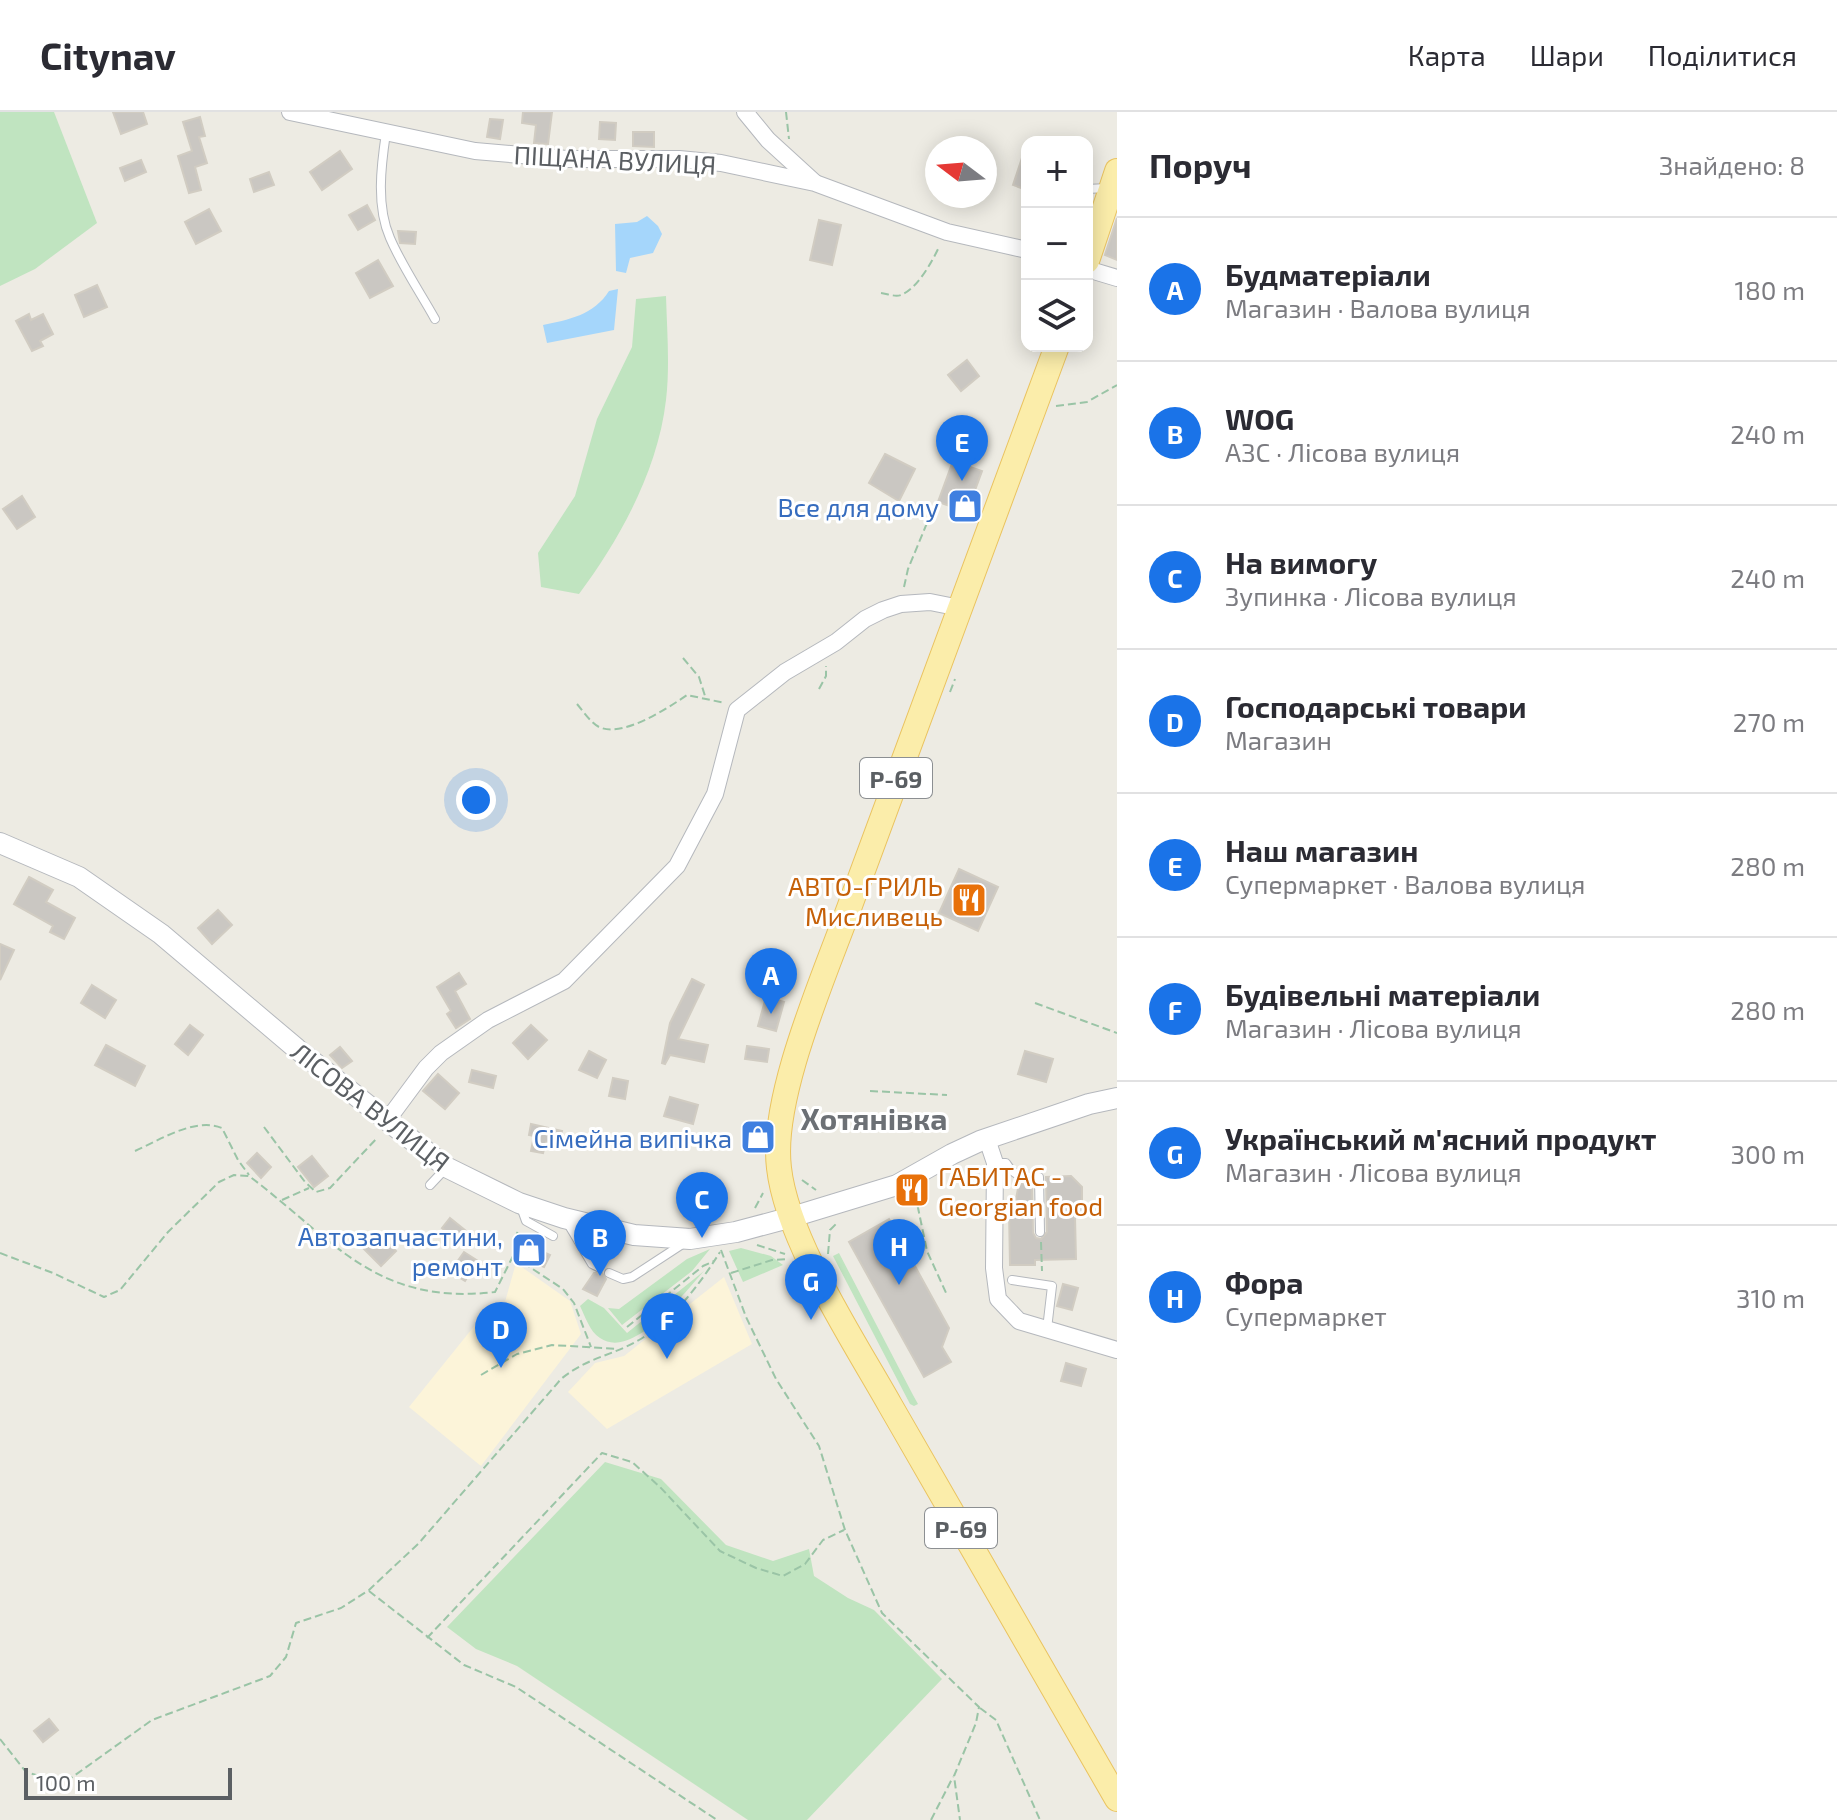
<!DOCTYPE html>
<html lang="uk">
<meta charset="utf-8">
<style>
:root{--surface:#fff;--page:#f2f2f3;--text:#2b2b33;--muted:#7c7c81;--line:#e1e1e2;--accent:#1a73e8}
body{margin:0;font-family:"Exo 2",sans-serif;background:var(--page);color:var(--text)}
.controls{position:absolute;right:24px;top:24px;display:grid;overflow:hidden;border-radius:16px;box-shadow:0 4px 20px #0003}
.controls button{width:72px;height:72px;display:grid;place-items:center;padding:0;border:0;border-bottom:2px solid var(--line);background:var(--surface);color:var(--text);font:40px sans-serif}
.compass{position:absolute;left:925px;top:24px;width:72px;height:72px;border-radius:50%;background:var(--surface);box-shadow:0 4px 20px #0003;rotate:286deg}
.scale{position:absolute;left:24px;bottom:20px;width:208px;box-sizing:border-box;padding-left:8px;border:4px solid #5b5f63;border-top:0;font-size:22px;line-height:28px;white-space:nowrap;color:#5b5f63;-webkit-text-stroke:6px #fff;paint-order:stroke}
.you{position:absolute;left:476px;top:688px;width:28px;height:28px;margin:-20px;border:6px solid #fff;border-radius:50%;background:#1a73e8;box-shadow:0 0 0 12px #1a73e833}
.badge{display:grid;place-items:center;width:52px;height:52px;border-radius:50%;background:var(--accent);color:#fff;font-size:26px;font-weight:700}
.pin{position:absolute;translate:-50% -66px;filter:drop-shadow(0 2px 4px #0008)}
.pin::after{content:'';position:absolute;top:42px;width:28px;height:24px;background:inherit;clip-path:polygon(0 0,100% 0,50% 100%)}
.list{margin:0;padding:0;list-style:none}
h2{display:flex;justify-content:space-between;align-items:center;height:104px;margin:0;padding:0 32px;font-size:34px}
h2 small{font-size:26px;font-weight:400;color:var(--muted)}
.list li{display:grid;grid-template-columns:52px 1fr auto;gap:24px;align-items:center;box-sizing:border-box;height:144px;padding:0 32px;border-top:2px solid var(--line)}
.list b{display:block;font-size:30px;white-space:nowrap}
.list p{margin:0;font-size:26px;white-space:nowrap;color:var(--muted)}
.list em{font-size:26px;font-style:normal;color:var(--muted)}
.icon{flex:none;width:44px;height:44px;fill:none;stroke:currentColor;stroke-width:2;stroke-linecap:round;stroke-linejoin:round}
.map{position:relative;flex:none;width:1117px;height:1708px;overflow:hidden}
header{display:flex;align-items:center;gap:48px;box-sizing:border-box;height:112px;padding:0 40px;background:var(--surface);border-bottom:2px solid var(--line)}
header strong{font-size:38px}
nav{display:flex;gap:44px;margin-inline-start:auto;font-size:28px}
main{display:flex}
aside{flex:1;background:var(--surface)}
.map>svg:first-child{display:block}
.commercial{fill:#fcf4d9}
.green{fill:#c0e4c0}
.water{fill:#a5d6fb}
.building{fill:#cac7c2;stroke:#d1ccc2;stroke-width:2}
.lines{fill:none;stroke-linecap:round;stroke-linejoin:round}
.service-casing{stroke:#b5b8bd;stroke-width:10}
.minor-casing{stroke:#b5b8bd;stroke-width:18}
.tertiary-casing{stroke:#b5b8bd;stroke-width:22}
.primary-casing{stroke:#eac35f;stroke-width:26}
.path{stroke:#9ac4a6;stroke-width:2;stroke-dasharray:8 4;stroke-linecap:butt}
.service{stroke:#fff;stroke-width:8}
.minor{stroke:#fff;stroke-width:16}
.tertiary{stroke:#fff;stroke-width:20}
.primary{stroke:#fbedaa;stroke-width:24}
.labels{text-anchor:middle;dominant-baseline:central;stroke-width:6;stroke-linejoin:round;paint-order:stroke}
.shield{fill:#fff;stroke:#8c8f92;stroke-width:2}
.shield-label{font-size:24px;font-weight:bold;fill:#5b5f63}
.street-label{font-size:26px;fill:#5b5f63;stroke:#fff}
.shop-label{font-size:26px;fill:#366cbe;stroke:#fff;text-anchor:end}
.food-label{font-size:26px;fill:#c56008;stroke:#fff;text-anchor:end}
.quarter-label{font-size:30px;font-weight:bold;fill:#6c7075;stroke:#fff}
</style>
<header>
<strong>Citynav</strong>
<nav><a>Карта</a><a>Шари</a><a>Поділитися</a></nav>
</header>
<main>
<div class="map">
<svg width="1117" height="1708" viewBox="0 0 1117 1708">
<rect width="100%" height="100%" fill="#edebe3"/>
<g class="commercial">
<polygon points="516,1151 570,1189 581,1222 481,1354 409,1295 492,1192 505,1190"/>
<polygon points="724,1165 752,1232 607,1317 568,1280 595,1251 624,1244"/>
</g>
<g class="green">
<polygon points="0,0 54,0 97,111 35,157 0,174"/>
<path d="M 666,184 C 667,218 670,254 666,288 C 658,358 620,427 579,482 L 541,475 L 538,441 L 575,384 L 597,307 L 632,235 L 636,187 Z"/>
<polygon points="741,1136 771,1144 783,1153 743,1170 729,1139"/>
<polygon points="710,1137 692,1159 622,1213 608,1196 619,1197 687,1147"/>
<polygon points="839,1141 913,1283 918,1292 914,1294 910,1292 833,1144"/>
<path d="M 704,1159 C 685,1180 633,1249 600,1226 C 590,1220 585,1204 580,1194 L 588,1187 L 604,1196 L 627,1221 Z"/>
<polygon points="605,1350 661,1367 726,1433 773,1449 809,1437 814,1464 848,1486 874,1498 942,1567 807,1708 748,1708 517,1554 476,1537 447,1515"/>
</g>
<g class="water">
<polygon points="647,104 658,114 662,122 653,141 630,146 626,161 616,159 615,112 637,110"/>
<path d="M 618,177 L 614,218 L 547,231 L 543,213 C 568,208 594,203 609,179 Z"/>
</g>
<g class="building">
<polygon points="113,0 143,0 147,12 121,22"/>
<polygon points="523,0 552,0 548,32 534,31 536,13 522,11"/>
<polygon points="200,5 205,24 199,25 207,51 195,55 201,78 189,81 178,44 192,39 183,10"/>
<polygon points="490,7 503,8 500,27 487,25"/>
<polygon points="600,10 616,11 615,28 599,27"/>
<polygon points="633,20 654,20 654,35 633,34"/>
<polygon points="1025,37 1027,37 1027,78 1013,73"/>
<polygon points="340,39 352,57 322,78 310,60"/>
<polygon points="141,48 146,60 125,69 120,56"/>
<polygon points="269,60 274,73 254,80 250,67"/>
<polygon points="367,93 375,108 358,118 349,103"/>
<polygon points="209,97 221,119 196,132 185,110"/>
<polygon points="1117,106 1117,148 1105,143"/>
<polygon points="819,108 841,113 832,153 810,148"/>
<polygon points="398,119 416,120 415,132 400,131"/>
<polygon points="378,148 393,174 370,186 356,161"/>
<polygon points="97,173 107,195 84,205 75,183"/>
<polygon points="29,202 31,208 43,202 53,222 40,229 43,234 32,239 16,209"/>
<polygon points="967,248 979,264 961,279 948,263"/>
<polygon points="885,342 915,357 899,389 869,371"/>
<polygon points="953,349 982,359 967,400 938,390"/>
<polygon points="22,384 35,405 17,417 3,397"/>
<polygon points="959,757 998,775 978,819 939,801"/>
<polygon points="29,765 53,778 46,790 75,806 64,827 50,820 53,814 14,792"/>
<polygon points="218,798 232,813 212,832 198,816"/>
<polygon points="0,832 14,838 0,868"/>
<polygon points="459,861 466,872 455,879 470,907 456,916 447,902 451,899 437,875"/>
<polygon points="692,867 704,873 678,927 708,933 704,950 670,943 665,952 662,951 670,911"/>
<polygon points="92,873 116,888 105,906 81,891"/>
<polygon points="766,885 784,890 776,919 758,914"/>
<polygon points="190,913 203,923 188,943 175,932"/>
<polygon points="531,913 547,928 528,947 513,931"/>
<polygon points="106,933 145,954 135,974 95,953"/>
<polygon points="747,934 769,937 767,950 745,947"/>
<polygon points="340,935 352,949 342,956 330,943"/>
<polygon points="589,939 606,948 597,966 579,958"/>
<polygon points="1025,939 1053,947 1046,970 1018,962"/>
<polygon points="472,958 496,964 493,976 469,970"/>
<polygon points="438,962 459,981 445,997 423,979"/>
<polygon points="613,966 628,969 625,987 609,984"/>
<polygon points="670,985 698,993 693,1012 664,1004"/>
<polygon points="531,1012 562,1019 558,1033 546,1030 543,1041 531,1039 534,1024 529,1023"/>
<polygon points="257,1041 271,1055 261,1066 247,1051"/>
<polygon points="312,1044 328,1064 314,1075 298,1055"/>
<polygon points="1071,1064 1082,1075 1082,1105 1075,1105 1076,1147 1035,1148 1035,1153 1010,1153 1009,1098 1014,1098 1019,1071 1032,1073 1033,1121 1036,1126 1041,1127 1047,1120 1046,1065"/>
<polygon points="450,1106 466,1119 458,1129 442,1116"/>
<polygon points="889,1107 949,1216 942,1235 951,1250 924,1265 849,1130"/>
<polygon points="378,1121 396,1139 381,1154 363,1136"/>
<polygon points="521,1130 550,1143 544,1155 515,1143"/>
<polygon points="464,1140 478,1149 465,1169 450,1160"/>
<polygon points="594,1161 602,1161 606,1167 597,1184 583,1177"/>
<polygon points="1063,1172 1078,1176 1072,1198 1057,1194"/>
<polygon points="1066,1251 1086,1257 1081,1274 1061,1269"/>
<polygon points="49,1607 58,1618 43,1630 34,1619"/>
</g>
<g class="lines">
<defs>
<g id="service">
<path d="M 386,21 C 381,54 376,94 390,126 C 402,154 420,180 435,207"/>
<polyline points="1087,77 1107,76"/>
<path d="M 995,1051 L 1006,1051 C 1014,1065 1024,1065 1039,1065 L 1040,1120"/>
<polyline points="430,1073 446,1056"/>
<polyline points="521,1095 526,1109 553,1124"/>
<polyline points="567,1110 592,1152 598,1155"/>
<polyline points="609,1161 623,1167 632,1165 684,1131"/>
<polyline points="1012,1168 1052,1174 1047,1217"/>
</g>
<g id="minor">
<polyline points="290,0 475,39 567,47 679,47 721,51 815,71 947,120 1027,138"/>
<polyline points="745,0 768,28 814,70"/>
<polyline points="1087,157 1117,166"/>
<polyline points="386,1010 426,956 441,941 488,908 564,869 677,754 715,682 737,598 785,560 836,530 865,507 883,498 901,492 930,490 960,496"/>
<polyline points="987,1027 995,1051 994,1156 998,1187 1019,1209 1117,1238"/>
</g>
<polyline id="tertiary" points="0,731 79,765 161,822 297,937 446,1055 519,1091 564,1106 634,1123 690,1127 736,1120 792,1105 897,1073 952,1042 980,1029 1089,992 1117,986"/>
<g id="primary">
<polyline points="1087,149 1117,59"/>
<path d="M 1057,234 C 990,419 919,603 852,788 C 827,858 770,984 779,1056 C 787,1128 854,1229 890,1293 C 965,1425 1041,1556 1117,1687"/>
</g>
</defs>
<use href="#service" class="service-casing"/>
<use href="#minor" class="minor-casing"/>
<use href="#tertiary" class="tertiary-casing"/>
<use href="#primary" class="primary-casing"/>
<g class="path">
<polyline points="786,0 789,27"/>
<path d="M 881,181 C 888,182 895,185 901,183 C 917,177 932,150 939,135"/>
<polyline points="1056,294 1087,290 1117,273"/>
<polyline points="904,475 908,457 927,411"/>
<polyline points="683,546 699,565 705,584"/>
<polyline points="819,577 826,564 826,554"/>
<polyline points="950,580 955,567"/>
<path d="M 577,592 C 583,599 591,611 599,615 C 623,626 668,596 687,583 L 725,591"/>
<polyline points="1035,891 1117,921"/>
<polyline points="870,979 947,983"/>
<polyline points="264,1015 305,1070 316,1080 330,1076 378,1025"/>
<path d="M 135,1039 C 160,1028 195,1005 222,1016 L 238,1048 L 249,1063"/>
<polyline points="802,1068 816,1078"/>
<polyline points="911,1084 917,1091 927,1139 947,1183"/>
<polyline points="282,1088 309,1076"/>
<polyline points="755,1096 763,1081"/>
<polyline points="1041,1130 1042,1159"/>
<polyline points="757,1133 785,1142"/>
<polyline points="721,1138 746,1205 776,1267 819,1334 845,1418 882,1501 979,1595 976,1611 954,1664 960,1708"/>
<path d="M 0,1141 L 53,1161 L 104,1185 L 120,1178 L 168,1120 L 219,1070 L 234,1063 L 249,1064 C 334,1128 376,1194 495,1180 L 513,1144 L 518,1116"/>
<polyline points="828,1142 830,1118 837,1111"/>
<polyline points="513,1144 563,1177 574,1191 591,1235"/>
<polyline points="731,1161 772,1148 787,1147"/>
<polyline points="627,1215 703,1154 714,1149"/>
<polyline points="481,1263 517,1242 552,1233 617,1237"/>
<polyline points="369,1479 464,1553 516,1575 717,1708"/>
<polyline points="427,1526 602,1341 632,1350 660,1375 720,1439 756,1456 783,1464 805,1452 823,1428 844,1418"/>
<polyline points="980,1596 996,1608 1040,1708"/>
<path d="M 0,1627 L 26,1660 L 64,1671 L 152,1608 L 270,1564 L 286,1545 L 296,1511 L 341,1496 L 369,1478 L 419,1431 L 561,1267 C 588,1245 612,1244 639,1228 C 673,1208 700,1172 720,1140"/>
<polyline points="931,1708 953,1665"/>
</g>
<use href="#service" class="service"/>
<use href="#minor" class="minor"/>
<use href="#tertiary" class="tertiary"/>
<use href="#primary" class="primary"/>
</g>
<defs>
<symbol id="shop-square" viewBox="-11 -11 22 22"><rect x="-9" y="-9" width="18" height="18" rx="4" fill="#3f7fe0" stroke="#fff"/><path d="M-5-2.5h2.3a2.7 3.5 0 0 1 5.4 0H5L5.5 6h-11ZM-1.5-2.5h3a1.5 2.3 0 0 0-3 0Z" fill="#fff"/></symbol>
<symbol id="restaurant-square" viewBox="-11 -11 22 22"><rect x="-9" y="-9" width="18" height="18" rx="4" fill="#e8710a" stroke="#fff"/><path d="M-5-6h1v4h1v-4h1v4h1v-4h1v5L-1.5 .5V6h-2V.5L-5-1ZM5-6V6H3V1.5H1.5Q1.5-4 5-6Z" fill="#fff"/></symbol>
</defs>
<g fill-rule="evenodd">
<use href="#shop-square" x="945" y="374" width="40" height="40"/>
<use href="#restaurant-square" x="949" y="768" width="40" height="40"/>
<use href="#shop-square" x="738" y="1005" width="40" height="40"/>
<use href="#restaurant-square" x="892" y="1058" width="40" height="40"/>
<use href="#shop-square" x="509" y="1118" width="40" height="40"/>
</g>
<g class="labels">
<g class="shield">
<rect x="860" y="646" width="72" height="40" rx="6"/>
<rect x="925" y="1396" width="72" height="40" rx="6"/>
</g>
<g class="shield-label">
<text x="896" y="666">Р-69</text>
<text x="961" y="1416">Р-69</text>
</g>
<g class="street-label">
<text transform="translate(615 47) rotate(3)">ПІЩАНА ВУЛИЦЯ</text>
<text transform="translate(371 994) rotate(38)">ЛІСОВА ВУЛИЦЯ</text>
</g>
<g class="shop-label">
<text x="939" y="394">Все для дому</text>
<text x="732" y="1025">Сімейна випічка</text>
<text x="503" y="1123">Автозапчастини,<tspan x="503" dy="30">ремонт</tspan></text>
</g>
<g class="food-label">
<text x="943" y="773">АВТО-ГРИЛЬ<tspan x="943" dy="30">Мисливець</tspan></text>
<text x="938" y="1063" text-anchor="start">ГАБИТАС -<tspan x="938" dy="30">Georgian food</tspan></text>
</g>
<g class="quarter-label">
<text x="874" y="1006">Хотянівка</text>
</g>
</g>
</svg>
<div class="controls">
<button>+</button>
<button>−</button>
<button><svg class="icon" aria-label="layers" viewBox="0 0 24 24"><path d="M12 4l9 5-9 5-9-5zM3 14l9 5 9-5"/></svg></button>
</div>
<svg class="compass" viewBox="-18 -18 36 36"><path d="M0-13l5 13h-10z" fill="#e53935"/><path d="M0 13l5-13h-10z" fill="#7c7c81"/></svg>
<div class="scale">100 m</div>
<div class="you"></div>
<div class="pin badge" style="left:771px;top:902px">A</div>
<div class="pin badge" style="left:600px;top:1164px">B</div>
<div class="pin badge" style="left:702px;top:1126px">C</div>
<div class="pin badge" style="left:501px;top:1256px">D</div>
<div class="pin badge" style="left:962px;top:369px">E</div>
<div class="pin badge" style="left:667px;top:1247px">F</div>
<div class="pin badge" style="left:811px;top:1208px">G</div>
<div class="pin badge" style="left:899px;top:1173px">H</div>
</div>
<aside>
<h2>Поруч<small>Знайдено: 8</small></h2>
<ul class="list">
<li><span class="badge">A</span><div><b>Будматеріали</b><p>Магазин · Валова вулиця</p></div><em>180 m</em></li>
<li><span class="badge">B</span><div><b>WOG</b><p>АЗС · Лісова вулиця</p></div><em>240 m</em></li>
<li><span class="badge">C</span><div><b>На вимогу</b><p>Зупинка · Лісова вулиця</p></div><em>240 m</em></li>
<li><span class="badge">D</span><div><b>Господарські товари</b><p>Магазин</p></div><em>270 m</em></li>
<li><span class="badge">E</span><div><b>Наш магазин</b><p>Супермаркет · Валова вулиця</p></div><em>280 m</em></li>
<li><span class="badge">F</span><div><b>Будівельні матеріали</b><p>Магазин · Лісова вулиця</p></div><em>280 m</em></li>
<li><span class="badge">G</span><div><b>Український м'ясний продукт</b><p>Магазин · Лісова вулиця</p></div><em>300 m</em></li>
<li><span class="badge">H</span><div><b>Фора</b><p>Супермаркет</p></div><em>310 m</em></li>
</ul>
</aside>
</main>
